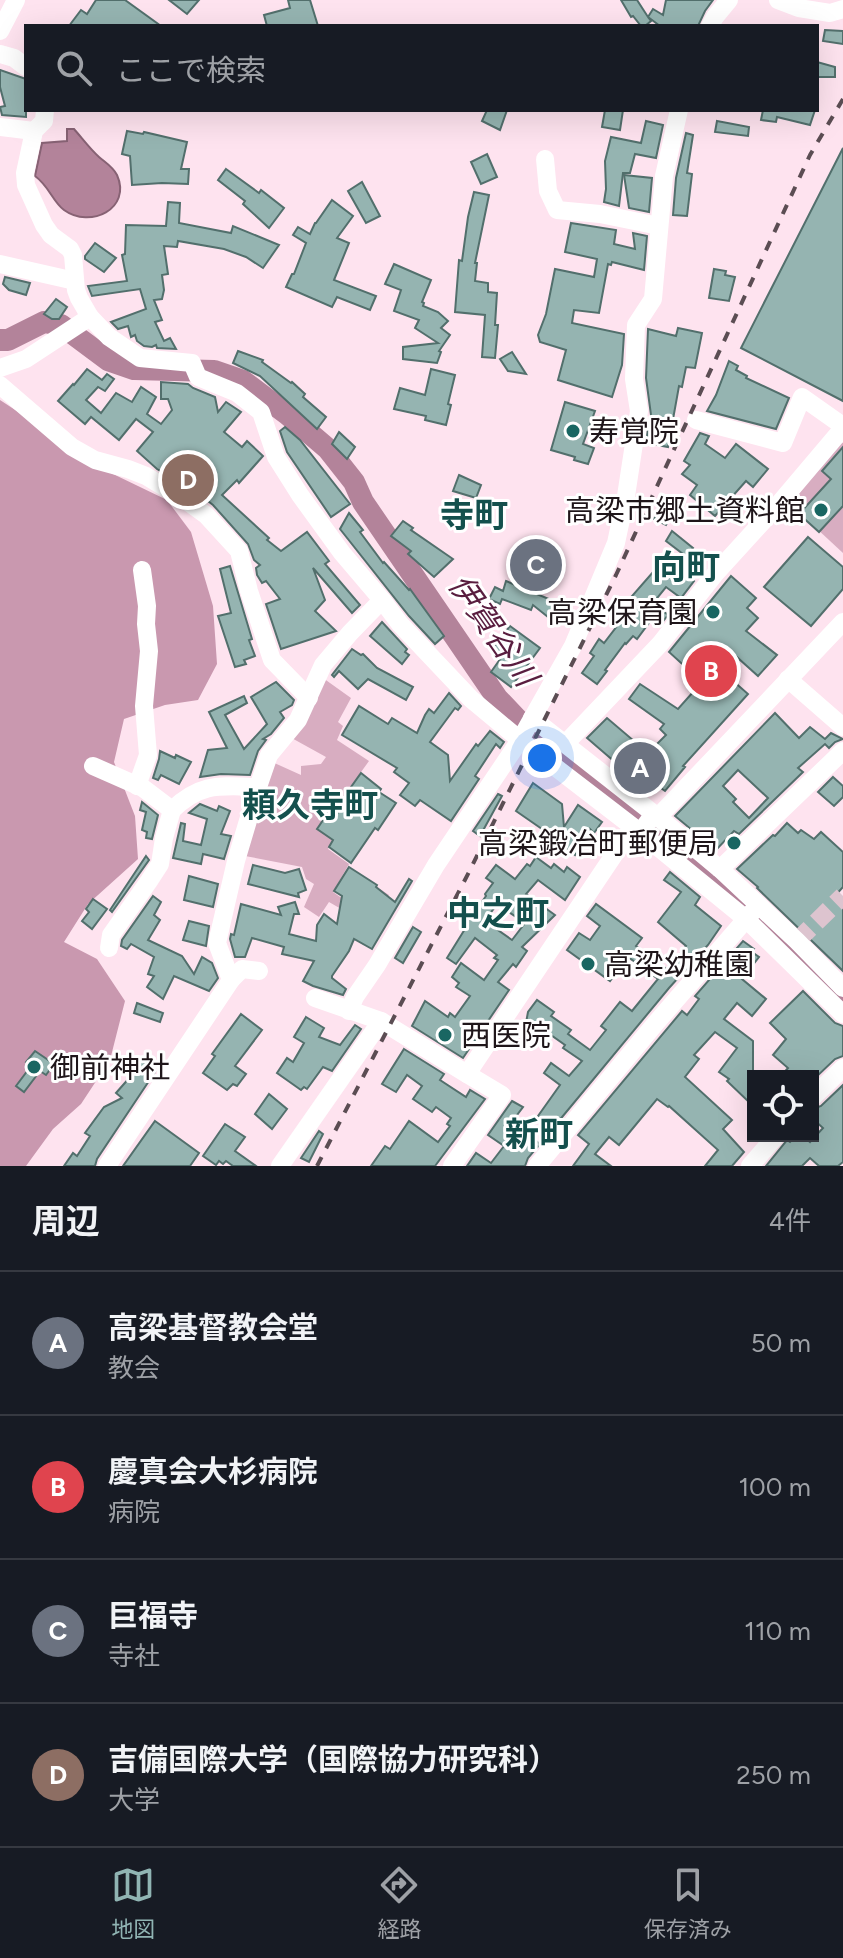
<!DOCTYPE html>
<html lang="ja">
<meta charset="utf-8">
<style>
:root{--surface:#171b24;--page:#242831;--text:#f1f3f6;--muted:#9ea1a6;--line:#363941;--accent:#90b4b3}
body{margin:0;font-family:Figtree,"Noto Sans JP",sans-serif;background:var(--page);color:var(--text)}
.controls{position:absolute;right:24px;bottom:24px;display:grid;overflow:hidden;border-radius:0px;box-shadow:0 8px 32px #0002}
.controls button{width:72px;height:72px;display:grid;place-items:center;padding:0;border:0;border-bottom:2px solid var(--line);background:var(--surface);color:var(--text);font:40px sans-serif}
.you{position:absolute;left:542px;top:758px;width:28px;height:28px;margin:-20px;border:6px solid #fff;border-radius:50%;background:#1a73e8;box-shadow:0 0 0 12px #1a73e833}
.badge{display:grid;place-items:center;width:52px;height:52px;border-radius:50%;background:var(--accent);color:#fff;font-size:26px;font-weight:700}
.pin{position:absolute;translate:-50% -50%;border:4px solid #fff;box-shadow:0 2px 8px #0006}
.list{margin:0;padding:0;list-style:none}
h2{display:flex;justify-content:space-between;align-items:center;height:104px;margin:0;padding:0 32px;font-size:34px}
h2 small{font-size:26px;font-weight:400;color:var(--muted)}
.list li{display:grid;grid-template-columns:52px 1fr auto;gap:24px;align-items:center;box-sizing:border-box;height:144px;padding:0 32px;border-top:2px solid var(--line)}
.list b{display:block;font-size:30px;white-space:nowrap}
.list p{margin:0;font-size:26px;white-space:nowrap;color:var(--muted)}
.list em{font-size:26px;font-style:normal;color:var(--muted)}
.icon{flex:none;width:44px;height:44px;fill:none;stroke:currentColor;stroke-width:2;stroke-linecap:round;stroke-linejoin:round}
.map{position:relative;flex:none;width:843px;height:1166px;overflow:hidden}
.search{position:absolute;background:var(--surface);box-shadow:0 8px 32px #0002;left:24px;right:24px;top:24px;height:88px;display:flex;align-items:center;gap:20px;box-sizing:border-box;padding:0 28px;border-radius:0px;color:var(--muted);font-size:30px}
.sheet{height:680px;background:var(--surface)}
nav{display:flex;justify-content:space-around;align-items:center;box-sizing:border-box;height:112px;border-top:2px solid var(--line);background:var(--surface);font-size:22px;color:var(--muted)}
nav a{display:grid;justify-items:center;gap:4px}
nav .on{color:var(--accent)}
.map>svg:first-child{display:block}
.green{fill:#d8adc1}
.forest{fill:#c998af}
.water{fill:#b3839a;stroke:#876274;stroke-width:2}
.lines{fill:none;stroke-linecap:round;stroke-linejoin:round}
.river{stroke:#b3839a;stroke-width:22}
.building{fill:#95b4b1;stroke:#526f6c;stroke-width:2;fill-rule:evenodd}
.minor-tunnel{stroke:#ddc4cf;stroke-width:18;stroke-dasharray:18 9;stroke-linecap:butt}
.minor{stroke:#fff;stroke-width:18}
.rail{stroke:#5b4d53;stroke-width:4;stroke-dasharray:10 10;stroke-linecap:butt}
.poi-dot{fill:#196662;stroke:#fff;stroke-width:3}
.labels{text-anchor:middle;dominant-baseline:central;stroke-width:6;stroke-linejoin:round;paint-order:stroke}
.poi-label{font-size:30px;fill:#1f161a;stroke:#fff;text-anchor:start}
.water-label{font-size:32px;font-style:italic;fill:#591d3f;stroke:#fff}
.quarter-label{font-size:34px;font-weight:bold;fill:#14504d;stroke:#fff}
</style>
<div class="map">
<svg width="843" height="1166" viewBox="0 0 843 1166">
<rect width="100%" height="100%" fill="#fee3ef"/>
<g class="green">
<polygon points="837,439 843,443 843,553 787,501"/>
<polygon points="323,678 351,698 338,722 343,726 337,740 369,761 351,786 354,789 346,821 330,810 317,828 333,840 328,849 349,864 333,892 363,913 380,889 389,895 369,925 329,902 319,917 304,907 314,884 306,879 302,867 245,856 270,761 301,775 301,766 321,764 326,757 288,736"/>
</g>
<polygon class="forest" points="0,400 111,473 167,500 191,532 213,606 217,664 198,700 165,705 124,719 114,762 135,816 138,859 88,904 64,942 97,959 125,1001 110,1060 81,1104 53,1129 26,1166 0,1166"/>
<path class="water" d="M 67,129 L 74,129 C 82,138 90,149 99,157 C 106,163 113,167 117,175 C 132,209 90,229 64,210 C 53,202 49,186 35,176 L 42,143 L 67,141 Z"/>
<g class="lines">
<polyline class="river" points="0,340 8,340 44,322 61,325 108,360 134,369 214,371 243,381 287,414 328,449 354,482 363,502 497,698 518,720 541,742 739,900 764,923 835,994"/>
</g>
<g class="building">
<polygon points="96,0 125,0 161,26 69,26 81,10 87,14"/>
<polygon points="169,0 199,0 187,14"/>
<polygon points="288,0 310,0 318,26 267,26 264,15 290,8"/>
<polygon points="621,0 637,0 648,17 653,9 663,15 666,0 713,0 705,11 698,26 660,26 648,17 651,21 645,26 641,26 633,16 631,17"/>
<polygon points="825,30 843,31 843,44 823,41"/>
<polygon points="817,62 835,67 835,77 817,77"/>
<polygon points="0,70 26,79 26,117 2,115 0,107 5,106 0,87"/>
<polygon points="487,110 507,110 500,130 482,121"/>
<polygon points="605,110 623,110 620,130 602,127"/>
<polygon points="763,110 815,110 810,125 777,117 776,122 761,120"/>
<polygon points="646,121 663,125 656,158 635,154 630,173 623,173 619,206 604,202 606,189 605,161 611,137 641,143"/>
<polygon points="717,121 749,127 748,136 715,132"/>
<polygon points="127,131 143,134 144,132 187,142 181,169 189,169 188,184 162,183 132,185 130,156 122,154"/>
<polygon points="686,133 693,135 687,173 692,174 687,216 673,215 676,178"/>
<polygon points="843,148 843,401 741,348"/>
<polygon points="487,154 497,177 481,184 471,162"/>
<polygon points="226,169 259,193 261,190 284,208 269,228 243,204 245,201 218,180"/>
<polygon points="624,175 652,178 649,212 629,208"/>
<polygon points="362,182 380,216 366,223 348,191"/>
<polygon points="474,192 489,195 475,263 477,263 475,281 488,283 488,292 497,293 495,325 498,325 495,358 482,357 485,315 455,312 459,260 462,261 468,217"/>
<polygon points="332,200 353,216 337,238 349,243 334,280 376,296 370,310 337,297 332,307 286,287 292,274 294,274 306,243 293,235 298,227 310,234 315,223 316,223"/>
<polygon points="168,202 180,203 179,223 231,233 233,226 279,245 263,268 246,257 224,249 178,241 177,247 164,246 168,274 162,275 164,290 162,299 154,300 162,320 155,322 164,341 170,338 176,349 157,348 156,345 152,347 144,346 137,341 135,335 131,337 128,326 118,329 111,322 146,309 140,289 92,296 88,286 127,281 122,255 125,254 126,225 166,226"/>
<polygon points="571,223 616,230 614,244 635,249 633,233 647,236 644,270 612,262 611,265 608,264 599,313 574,310 572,323 624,334 622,365 612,397 558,380 566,350 540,342 538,335 546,314 555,269 594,277 597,259 565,252"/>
<polygon points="95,243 116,258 104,272 85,259 85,256"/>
<polygon points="394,264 431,280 422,302 424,303 423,306 438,312 448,321 441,328 450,335 439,351 441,352 437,363 403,359 403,347 438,343 415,328 419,320 394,311 401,290 385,284"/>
<polygon points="714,269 726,271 725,275 735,277 729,301 709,298"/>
<polygon points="5,277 30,283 26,295 9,290 3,284"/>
<polygon points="56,299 67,307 59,319 52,319 44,314"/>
<polygon points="678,328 702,333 695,368 686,367 682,387 679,386 668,447 646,443 649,422 658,424 651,415 646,378 648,329 676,336"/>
<polygon points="238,351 263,360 262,362 291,383 292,382 305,394 303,397 326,417 317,429 260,376 233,363"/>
<polygon points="512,352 526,374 508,371 500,359"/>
<polygon points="729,361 738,366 736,370 747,376 746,378 789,398 776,429 707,411 716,395"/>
<polygon points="87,369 102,380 107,374 114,379 105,391 98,387 86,400 101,413 116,393 132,402 141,387 156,397 147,414 161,424 172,410 168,399 161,399 161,382 188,384 193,388 215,397 218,412 226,402 241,412 224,432 242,447 247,441 263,456 239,483 237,480 222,495 269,538 267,540 281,551 307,532 329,561 325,564 360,605 352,613 313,568 325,600 315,611 336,631 281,649 266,604 280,599 266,581 262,583 257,575 256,568 260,565 254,560 248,544 213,505 180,479 178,481 157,469 137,451 153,432 136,419 119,440 91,417 85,424 58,401 73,384 74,385"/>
<polygon points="431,369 455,375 448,404 451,405 446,425 425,420 426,416 394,409 400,388 425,395"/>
<polygon points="565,402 595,411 583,444 594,448 588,464 574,460 575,457 551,450"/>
<polygon points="285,427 300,440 350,504 331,517 287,452 280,431"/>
<polygon points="339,432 355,447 347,459 332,444"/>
<polygon points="700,433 709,436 705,444 725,458 736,444 768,469 753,487 746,481 715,516 690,495 697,485 682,474 690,465 684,461"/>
<polygon points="843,447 843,506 819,532 799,514 831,479 822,471"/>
<polygon points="459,475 481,485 476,498 453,491"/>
<polygon points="662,502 674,509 666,525 654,519"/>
<polygon points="349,513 363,530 360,532 383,563 384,562 409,590 410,589 444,636 435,644 409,616 340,529"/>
<polygon points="403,521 413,528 411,530 453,559 434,577 408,554 411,551 391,536"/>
<polygon points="672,531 693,548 687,557 666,541"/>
<polygon points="808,537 843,567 843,589 811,626 764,587"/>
<polygon points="529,541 560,561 545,584 514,564"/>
<polygon points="661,563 676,576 681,569 694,581 681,598 666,587 653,603 668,615 660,625 652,619 637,639 633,636 626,644 625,643 605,670 607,671 597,684 582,673 594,656 590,653 599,639 604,643 637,600 632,596"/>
<polygon points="230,566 252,639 249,640 255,656 244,660 246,664 235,667 218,616 231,613 220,569"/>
<polygon points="731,576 756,598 747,608 758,618 746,631 777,655 758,676 729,650 715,665 748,694 683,766 685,767 665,791 648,779 645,784 623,769 587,738 607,718 648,753 666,735 660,729 664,724 629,699 640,684 678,709 702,682 669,652"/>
<polygon points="506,581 563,605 553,621 533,605 531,610 502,599 500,604 489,599 495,587 503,591"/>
<polygon points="382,622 407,649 405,652 409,655 402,664 370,636"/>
<polygon points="510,626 540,648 511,687 491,672 503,655 493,648"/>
<polygon points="352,649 361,655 363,654 377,668 413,687 406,700 368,679 358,689 339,671 334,677 332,675"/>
<polygon points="276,682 294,700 292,705 280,712 284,718 271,734 263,739 266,740 258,751 250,775 221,774 200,777 208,750 227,748 209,712 244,696 247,703 225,715 244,749 267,724 251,697"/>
<polygon points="449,693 461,706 458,710 455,708 430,742 448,755 450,781 476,744 478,746 490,731 504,742 500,748 496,744 475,776 479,779 451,821 420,800 415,806 400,795 409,783 394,772 397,768 342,735 359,706 388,724 392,718 417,733 425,715 429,709 434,713"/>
<path d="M 775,713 L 799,738 L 810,727 L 825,739 L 831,733 L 843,739 L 835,742 L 829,748 L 825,744 L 798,768 L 803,772 L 739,834 L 734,831 L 716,850 L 675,816 ZM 738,770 L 768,798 L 749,818 L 733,802 L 736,799 L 723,786 Z"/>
<polygon points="160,751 175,758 176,755 191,762 179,784 161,775 158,780 153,778 159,759"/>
<polygon points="361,773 381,789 379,792 396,803 378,830 375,828 351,863 329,847 333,840 317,829 330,810 336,815 354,789 351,787"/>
<polygon points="833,777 843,786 843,797 834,806 818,792"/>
<polygon points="533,783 562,804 564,827 578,805 602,822 594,833 590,829 586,840 575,855 564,847 565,845 516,811"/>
<polygon points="498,794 502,796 480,836 473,831"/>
<polygon points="142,802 158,815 152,839 146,838 147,832 142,830 146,812 140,810"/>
<polygon points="200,804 217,811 219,806 230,811 221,834 231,836 224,859 203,854 201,864 173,858 181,823 185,824 183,841 201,845 207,819 189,813"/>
<polygon points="787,823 798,833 801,830 814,839 821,832 843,852 843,887 833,898 843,905 843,971 757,888 758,887 737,869 773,835 775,836"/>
<polygon points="146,856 149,860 112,912 110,910"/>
<path d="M 536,857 L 551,868 L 554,864 L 564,872 L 567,867 L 580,877 L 565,900 L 538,880 L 526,894 L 555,915 L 522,947 L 527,951 L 516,967 L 513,964 L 498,982 L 509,990 L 463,1058 L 412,1026 L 425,1001 L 448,1017 L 450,1013 L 455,1017 L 470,996 L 456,987 L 459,983 L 452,977 L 461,963 L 484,980 L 498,960 L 494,958 L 497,955 L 475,938 L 456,964 L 447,958 L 465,929 L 463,928 L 486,896 L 485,894 L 493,883 L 486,878 L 496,865 L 515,879 L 527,864 L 530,866 ZM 497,904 L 525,923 L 512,940 L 485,921 Z"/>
<polygon points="253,865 285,873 299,869 306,890 298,893 299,897 248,884"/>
<polygon points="349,867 377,885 376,887 395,902 409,879 412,881 372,949 354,939 349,951 332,976 332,978 346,989 343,995 313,986 303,981 314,961 282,954 284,947 252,938 245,957 235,957 230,939 231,934 234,935 241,904 281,915 278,907 295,902 299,914 294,914 289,934 316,941 317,925 324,914 337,924 342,896 334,891"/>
<polygon points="670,872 700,897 695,905 721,926 708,945 669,988 553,1128 538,1116 560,1085 544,1073 551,1063 569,1076 582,1061 563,1048 565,1045 538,1026 533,1033 525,1028 528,1012 537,1000 554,1012 551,1016 571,1030 568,1034 590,1050 606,1030 601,1026 620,1002 632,1011 658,979 628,957 610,981 567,950 579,933 590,940 600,926 587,916 596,904 642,938 636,946 668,970 686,946 658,922 681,892 664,880"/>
<polygon points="189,876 218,884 213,907 184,900"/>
<polygon points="153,896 161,902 154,915 160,920 148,940 182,956 194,974 202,957 212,963 218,978 209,991 174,976 163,999 147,987 154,976 148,974 154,957 131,944 127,949 121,946 122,940"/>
<polygon points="93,899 107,909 92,929 82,921 89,912 86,909"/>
<polygon points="189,921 209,926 206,946 183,940"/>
<polygon points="413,927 421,932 403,963 395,958"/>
<polygon points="743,941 754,949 752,952 759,957 742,979 766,999 752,1016 737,1003 724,1019 753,1041 753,1106 727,1081 729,1079 719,1072 737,1048 715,1032 694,1055 699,1059 685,1077 732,1120 723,1129 744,1152 732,1166 705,1166 718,1150 669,1106 668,1107 657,1099 619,1145 609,1137 595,1154 611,1166 573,1166 589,1144 578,1135 682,1011 687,1015 699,999 695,996"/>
<polygon points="803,991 835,1023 843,1026 843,1056 835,1059 813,1080 813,1076 781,1076 788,1068 773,1055 786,1039 770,1023"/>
<polygon points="137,1003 163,1013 160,1022 134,1013"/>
<polygon points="241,1014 262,1030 235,1066 246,1074 237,1086 233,1084 227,1090 203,1073 215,1056 212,1054"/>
<polygon points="306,1017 324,1028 319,1037 340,1045 355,1025 361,1029 332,1071 323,1067 307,1089 304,1087 301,1090 277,1073 287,1058 293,1062 304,1043 294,1037"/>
<polygon points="404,1049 444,1074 440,1080 466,1097 470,1090 485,1099 435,1166 371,1166 385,1146 390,1149 409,1121 438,1142 450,1126 447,1124 451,1118 436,1107 432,1112 413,1099 422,1086 407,1075 396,1092 382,1084"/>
<polygon points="35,1051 54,1064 46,1075 40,1071 24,1092 16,1086 31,1066 26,1062"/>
<polygon points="139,1058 155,1072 97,1159 95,1166 64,1166 73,1153 77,1156 90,1136 85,1133 104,1107 122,1098 116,1093 131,1076 127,1072"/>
<polygon points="843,1085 843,1162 838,1166 819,1166 810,1158 802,1166 766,1166 787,1140 790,1142 796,1136 803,1136 810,1142 823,1128 813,1119 813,1109 821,1106"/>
<polygon points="269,1094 287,1109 272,1129 255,1114"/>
<polygon points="512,1101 523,1107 511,1123 540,1144 528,1158 525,1166 467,1166 476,1153 491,1163 504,1146 488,1135"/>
<polygon points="155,1121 199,1153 190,1166 123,1166"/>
<polygon points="225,1124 245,1137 235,1151 256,1166 233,1166 226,1161 223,1164 219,1161 216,1165 203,1156"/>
<polygon points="319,1131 323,1134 309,1162 301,1158"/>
</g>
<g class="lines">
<polyline class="minor-tunnel" points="797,941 843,896"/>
<g class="minor">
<polyline points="778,0 799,8 830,13 843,9"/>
<polyline points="710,26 715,17 729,0"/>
<polyline points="0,31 16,0"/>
<polyline points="0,54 14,58 26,67"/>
<polyline points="45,110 44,121 34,131 25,173 26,185 44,225 51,235 70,249 73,255 76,290 79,298 90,317"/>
<polyline points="0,127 34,131"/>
<polyline points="545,159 548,191 557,210 600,214 659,226"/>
<polyline points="0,264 75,281"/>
<polyline points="0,368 26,359 90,317 109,337 140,358 192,363 198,377 237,393 261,412 276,457 300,495 342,553 382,600 400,624 471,699 520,740 637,830 746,919 843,1014"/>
<polyline points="0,385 72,447 95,460 128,469 146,476 184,499 206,515 239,551 249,591 272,660 309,698"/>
<polyline points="696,420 783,443 802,397 843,426"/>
<polyline points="788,679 843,727"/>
<polyline points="532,718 658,817 720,869 797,941 843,988"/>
<polyline points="566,743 660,644 715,574 777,506 843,428"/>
<path d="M 93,766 L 143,788 L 172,810 C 201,782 220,786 258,787"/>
<polyline points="137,786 148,755 144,706 149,651 146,624 147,606 142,570"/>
<polyline points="720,869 843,751"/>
<polyline points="109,948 111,935 149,881 160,864 164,838 172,810"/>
<polyline points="231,980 242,969 259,971"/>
<polyline points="315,998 381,1021 467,1074 630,831 642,830 650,819 658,817 843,622"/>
<polyline points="349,1011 355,997 377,965 436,865 520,740 573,646 616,543 626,496 639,411 634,379 636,325 653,299 664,176 679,110"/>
<polyline points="813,1097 843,1068"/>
<polyline points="107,1166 231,980 217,943 236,861 258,787 269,755 298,720 323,665 350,633 382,600"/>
<polyline points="280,1166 381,1021"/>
<polyline points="452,1166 502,1095 467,1074"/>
<polyline points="537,1166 655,1024 754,910"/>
<polyline points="750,1166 776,1136"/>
</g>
<polyline class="rail" points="317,1166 469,872 616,575 810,155 843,99"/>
</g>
<g class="poi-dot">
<circle cx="573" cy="431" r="8"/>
<circle cx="821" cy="510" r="8"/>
<circle cx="713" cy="612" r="8"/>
<circle cx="734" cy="843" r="8"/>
<circle cx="588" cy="964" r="8"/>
<circle cx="445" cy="1035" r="8"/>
<circle cx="34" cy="1067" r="8"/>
</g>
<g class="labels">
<g class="poi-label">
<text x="589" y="431">寿覚院</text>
<text x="805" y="510" text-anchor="end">高梁市郷土資料館</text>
<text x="697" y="612" text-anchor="end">高梁保育園</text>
<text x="718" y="843" text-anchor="end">高梁鍛冶町郵便局</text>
<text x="604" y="964">高梁幼稚園</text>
<text x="461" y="1035">西医院</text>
<text x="50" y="1067">御前神社</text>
</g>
<g class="water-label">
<text transform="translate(493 630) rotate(55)">伊賀谷川</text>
</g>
<g class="quarter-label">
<text x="474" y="515">寺町</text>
<text x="686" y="567">向町</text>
<text x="310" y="805">頼久寺町</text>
<text x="498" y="913">中之町</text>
<text x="539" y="1134">新町</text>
</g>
</g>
</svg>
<div class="controls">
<button><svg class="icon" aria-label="locate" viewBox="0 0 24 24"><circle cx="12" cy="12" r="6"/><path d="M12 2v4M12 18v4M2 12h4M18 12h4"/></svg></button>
</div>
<div class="you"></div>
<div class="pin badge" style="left:640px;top:768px;background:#6b7280">A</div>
<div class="pin badge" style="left:711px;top:671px;background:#e0444e">B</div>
<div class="pin badge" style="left:536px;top:565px;background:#6b7280">C</div>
<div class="pin badge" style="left:188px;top:480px;background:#8d6e63">D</div>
<div class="search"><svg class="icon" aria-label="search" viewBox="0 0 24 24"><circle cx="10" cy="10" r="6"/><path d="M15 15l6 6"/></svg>ここで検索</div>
</div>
<section class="sheet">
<h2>周辺<small>4件</small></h2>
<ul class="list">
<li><span class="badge" style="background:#6b7280">A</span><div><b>高梁基督教会堂</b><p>教会</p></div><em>50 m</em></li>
<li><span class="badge" style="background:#e0444e">B</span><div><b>慶真会大杉病院</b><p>病院</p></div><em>100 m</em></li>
<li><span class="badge" style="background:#6b7280">C</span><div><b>巨福寺</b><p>寺社</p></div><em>110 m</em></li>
<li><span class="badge" style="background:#8d6e63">D</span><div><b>吉備国際大学（国際協力研究科）</b><p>大学</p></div><em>250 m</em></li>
</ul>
</section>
<nav>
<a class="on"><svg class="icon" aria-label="map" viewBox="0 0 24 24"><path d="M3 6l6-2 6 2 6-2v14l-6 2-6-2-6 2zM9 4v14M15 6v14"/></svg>地図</a>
<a><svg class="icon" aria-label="directions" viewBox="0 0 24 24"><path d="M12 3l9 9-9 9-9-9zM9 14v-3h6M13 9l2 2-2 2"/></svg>経路</a>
<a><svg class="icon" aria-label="saved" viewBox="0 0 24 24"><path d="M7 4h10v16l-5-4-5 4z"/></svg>保存済み</a>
</nav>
